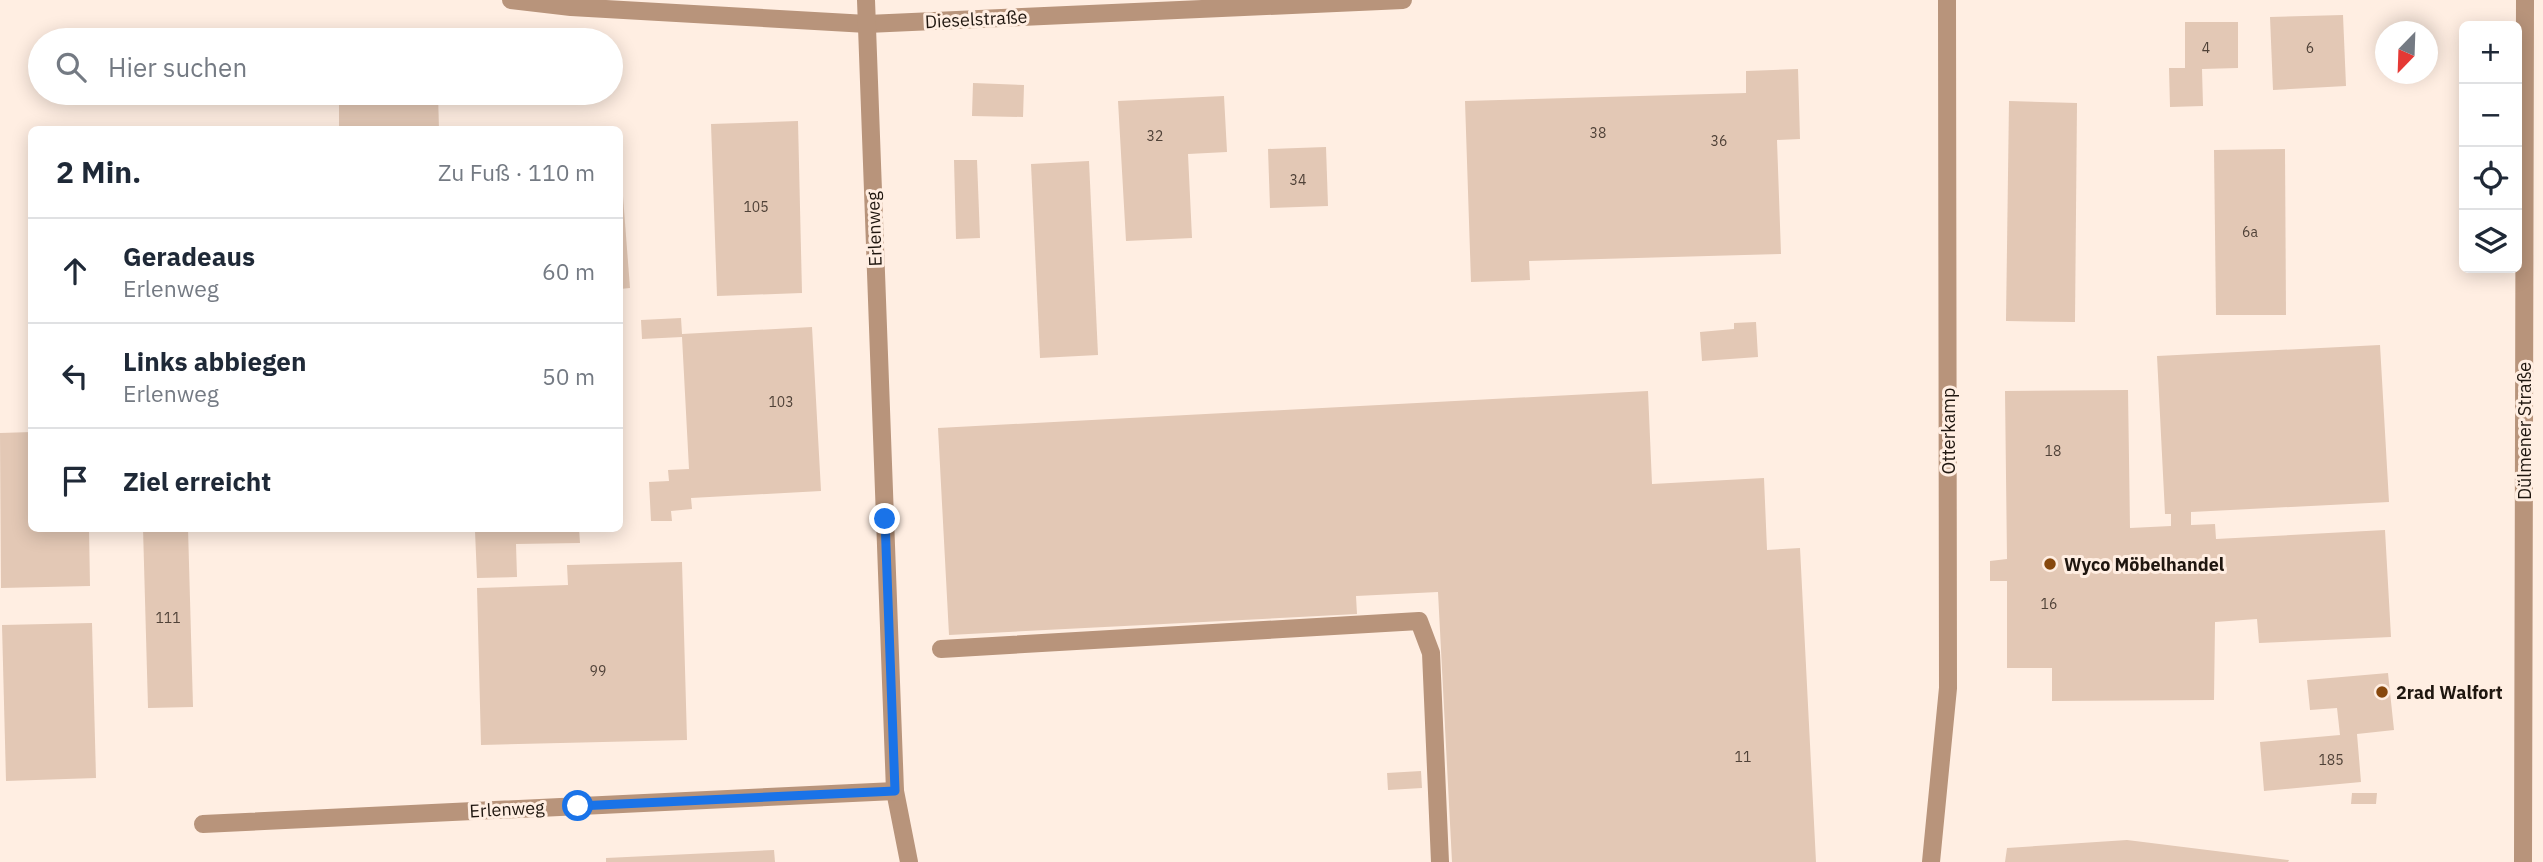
<!DOCTYPE html>
<html lang="de">
<meta charset="utf-8">
<style>
:root{--surface:#fff;--page:#f6f6f7;--text:#1f2937;--muted:#747a83;--line:#e0e1e3}
body{margin:0;font-family:"IBM Plex Sans",sans-serif;background:var(--page);color:var(--text)}
.controls{position:absolute;right:21px;top:21px;display:grid;overflow:hidden;border-radius:10px;box-shadow:0 4px 18px #0003}
.controls button{width:63px;height:63px;display:grid;place-items:center;padding:0;border:0;border-bottom:2px solid var(--line);background:var(--surface);color:var(--text);font:35px sans-serif}
.compass{position:absolute;left:2375px;top:21px;width:63px;height:63px;border-radius:50%;background:var(--surface);box-shadow:0 4px 18px #0003;rotate:203deg}
.stop{position:absolute;width:21px;height:21px;margin:-16px;border:5px solid #1a73e8;border-radius:50%;background:#fff}
.stop.end{background:#1a73e8;border-color:#fff;box-shadow:0 2px 7px #0008}
.list{margin:0;padding:0;list-style:none}
h2{display:flex;justify-content:space-between;align-items:center;height:91px;margin:0;padding:0 28px;font-size:30px}
h2 small{font-size:23px;font-weight:400;color:var(--muted)}
.list li{display:grid;grid-template-columns:46px 1fr auto;gap:21px;align-items:center;box-sizing:border-box;height:105px;padding:0 28px;border-top:2px solid var(--line)}
.list b{display:block;font-size:26px;white-space:nowrap}
.list p{margin:0;font-size:23px;white-space:nowrap;color:var(--muted)}
.list em{font-size:23px;font-style:normal;color:var(--muted)}
.icon{flex:none;width:38px;height:38px;fill:none;stroke:currentColor;stroke-width:2;stroke-linecap:round;stroke-linejoin:round}
.map{position:relative;flex:none;width:2543px;height:862px;overflow:hidden}
.search{position:absolute;background:var(--surface);box-shadow:0 4px 18px #0003;left:28px;top:28px;width:595px;height:77px;display:flex;align-items:center;gap:18px;box-sizing:border-box;padding:0 24px;border-radius:38px;color:var(--muted);font-size:26px}
.panel{position:absolute;background:var(--surface);box-shadow:0 4px 18px #0003;left:28px;top:126px;width:595px;height:406px;border-radius:10px}
.map>svg:first-child{display:block}
.building{fill:#e3c8b5}
.lines{fill:none;stroke-linecap:round;stroke-linejoin:round}
.service{stroke:#b8947b;stroke-width:18}
.minor{stroke:#b8947b;stroke-width:18}
.tertiary{stroke:#b8947b;stroke-width:18}
.route{stroke:#1a73e8;stroke-width:9}
.poi-dot{fill:#87480d;stroke:#ffeee2;stroke-width:2.5}
.labels{text-anchor:middle;dominant-baseline:central;stroke-width:6;stroke-linejoin:round;paint-order:stroke}
.number-label{font-size:14px;fill:#504238}
.street-label{font-size:18px;fill:#1f160f;stroke:#ffeee2}
.poi-label{font-size:18px;font-weight:bold;fill:#1f160f;stroke:#ffeee2;text-anchor:start}
</style>
<div class="map">
<svg width="2543" height="862" viewBox="0 0 2543 862">
<rect width="100%" height="100%" fill="#ffeee2"/>
<g class="building">
<polygon points="2343,15 2346,86 2273,90 2270,17"/>
<polygon points="2185,22 2238,22 2238,68 2202,69 2203,106 2170,107 2169,68 2185,68"/>
<polygon points="338,37 338,40 278,40 278,38"/>
<polygon points="1798,69 1800,139 1777,140 1781,254 1529,261 1530,280 1471,282 1465,101 1746,93 1746,71"/>
<polygon points="973,83 1024,85 1023,117 972,116"/>
<polygon points="339,93 438,93 439,130 339,130"/>
<polygon points="1224,96 1227,152 1188,154 1192,238 1126,241 1118,101"/>
<polygon points="2009,101 2077,103 2075,322 2006,321"/>
<polygon points="798,121 802,293 717,296 711,124"/>
<polygon points="1326,147 1328,206 1270,208 1268,149"/>
<polygon points="2285,149 2286,315 2216,315 2214,150"/>
<polygon points="620,157 630,288 620,289"/>
<polygon points="954,160 977,160 980,238 956,239"/>
<polygon points="1089,161 1098,355 1040,358 1031,164"/>
<polygon points="681,318 682,334 812,327 821,491 691,498 692,509 671,511 672,521 651,521 649,482 669,481 668,470 689,469 682,337 642,339 641,320"/>
<polygon points="1756,322 1758,357 1702,361 1700,332 1734,329 1734,323"/>
<polygon points="2380,345 2389,502 2191,512 2191,525 2215,524 2216,539 2385,530 2391,637 2259,643 2257,619 2215,622 2214,700 2052,701 2052,668 2007,668 2007,581 1990,581 1990,561 2007,559 2005,391 2128,390 2130,528 2171,526 2171,514 2165,514 2157,356"/>
<polygon points="1648,391 1652,484 1764,478 1767,550 1800,548 1816,862 1452,862 1438,592 1356,596 1357,614 949,635 938,428"/>
<polygon points="32,432 32,528 89,528 90,586 1,588 0,433"/>
<polygon points="143,528 188,528 193,707 148,708"/>
<polygon points="509,528 579,528 580,543 516,544 517,577 477,578 475,531"/>
<polygon points="682,562 687,740 481,745 477,588 568,585 567,565"/>
<polygon points="92,623 96,778 6,781 2,625"/>
<polygon points="2388,673 2394,730 2357,734 2361,782 2264,791 2260,742 2340,735 2337,708 2310,710 2307,680"/>
<polygon points="1421,771 1422,788 1388,790 1387,773"/>
<polygon points="2352,793 2377,793 2376,804 2351,804"/>
<polygon points="2127,840 2289,860 2288,862 2005,862 2007,848"/>
<polygon points="774,850 775,862 606,862 606,858"/>
</g>
<g class="lines">
<polyline class="service" points="941,649 1419,621 1431,653 1440,862"/>
<g class="minor">
<polyline points="511,0 571,7 867,24 1403,0"/>
<polyline points="866,0 895,791 909,862"/>
<polyline points="203,824 895,791"/>
<polyline points="1931,862 1948,688 1947,0"/>
</g>
<polyline class="tertiary" points="2523,862 2525,0"/>
</g>
<g class="lines">
<polyline class="route" points="578,806 895,791 885,519"/>
</g>
<g class="poi-dot">
<circle cx="2050" cy="564" r="7"/>
<circle cx="2382" cy="692" r="7"/>
</g>
<g class="labels">
<g class="number-label">
<text x="2206" y="48">4</text>
<text x="2310" y="48">6</text>
<text x="1598" y="133">38</text>
<text x="1155" y="136">32</text>
<text x="1719" y="141">36</text>
<text x="1298" y="180">34</text>
<text x="756" y="207">105</text>
<text x="2250" y="232">6a</text>
<text x="781" y="402">103</text>
<text x="2053" y="451">18</text>
<text x="2049" y="604">16</text>
<text x="168" y="618">111</text>
<text x="598" y="671">99</text>
<text x="1743" y="757">11</text>
<text x="2331" y="760">185</text>
</g>
<g class="street-label">
<text transform="translate(976 19) rotate(-3)">Dieselstraße</text>
<text transform="translate(874 229) rotate(-92)">Erlenweg</text>
<text transform="translate(1948 431) rotate(-90)">Otterkamp</text>
<text transform="translate(2524 431) rotate(-90)">Dülmener Straße</text>
<text transform="translate(507 809) rotate(-3)">Erlenweg</text>
</g>
<g class="poi-label">
<text x="2064" y="564">Wyco Möbelhandel</text>
<text x="2396" y="692">2rad Walfort</text>
</g>
</g>
</svg>
<div class="controls">
<button>+</button>
<button>−</button>
<button><svg class="icon" aria-label="locate" viewBox="0 0 24 24"><circle cx="12" cy="12" r="6"/><path d="M12 2v4M12 18v4M2 12h4M18 12h4"/></svg></button>
<button><svg class="icon" aria-label="layers" viewBox="0 0 24 24"><path d="M12 4l9 5-9 5-9-5zM3 14l9 5 9-5"/></svg></button>
</div>
<svg class="compass" viewBox="-18 -18 36 36"><path d="M0-13l5 13h-10z" fill="#e53935"/><path d="M0 13l5-13h-10z" fill="#747a83"/></svg>
<div class="stop" style="left:578px;top:806px"></div>
<div class="stop end" style="left:885px;top:519px"></div>
<div class="search"><svg class="icon" aria-label="search" viewBox="0 0 24 24"><circle cx="10" cy="10" r="6"/><path d="M15 15l6 6"/></svg>Hier suchen</div>
<section class="panel">
<h2>2 Min.<small>Zu Fuß · 110 m</small></h2>
<ul class="list">
<li><svg class="icon" aria-label="ahead" viewBox="0 0 24 24"><path d="M12 20V5M6 11l6-6 6 6"/></svg><div><b>Geradeaus</b><p>Erlenweg</p></div><em>60 m</em></li>
<li><svg class="icon" aria-label="left" viewBox="0 0 24 24"><path d="M17 20v-9H6M10 6l-5 5 5 5"/></svg><div><b>Links abbiegen</b><p>Erlenweg</p></div><em>50 m</em></li>
<li><svg class="icon" aria-label="arrive" viewBox="0 0 24 24"><path d="M6 21V4h12l-3 4 3 4H6"/></svg><div><b>Ziel erreicht</b></div></li>
</ul>
</section>
</div>
